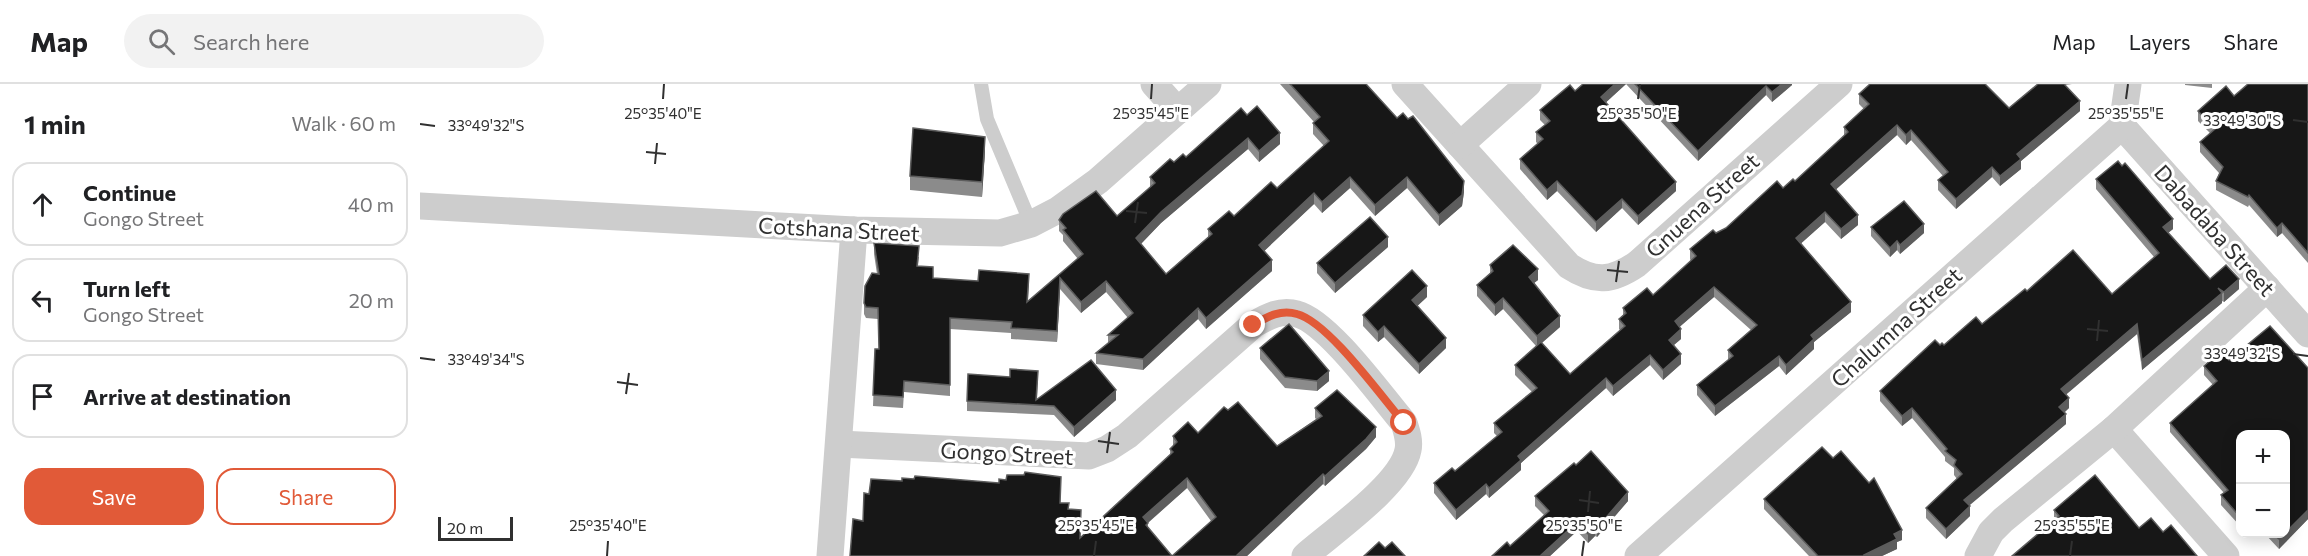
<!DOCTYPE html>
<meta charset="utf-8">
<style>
:root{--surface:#fff;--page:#f2f2f2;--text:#202124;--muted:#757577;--line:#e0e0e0;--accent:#e15a38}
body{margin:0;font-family:Commissioner,sans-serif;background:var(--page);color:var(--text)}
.controls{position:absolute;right:18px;bottom:18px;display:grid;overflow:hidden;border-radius:12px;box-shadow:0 3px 15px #0003}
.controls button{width:54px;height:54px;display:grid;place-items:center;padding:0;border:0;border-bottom:2px solid var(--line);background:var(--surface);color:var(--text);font:30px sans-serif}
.scale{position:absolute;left:18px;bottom:15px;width:75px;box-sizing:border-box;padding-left:6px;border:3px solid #303030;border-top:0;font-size:16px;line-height:21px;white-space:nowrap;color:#303030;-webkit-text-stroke:4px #fff;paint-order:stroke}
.stop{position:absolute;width:18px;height:18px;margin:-14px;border:4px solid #e15a38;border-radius:50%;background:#fff}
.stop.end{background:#e15a38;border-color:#fff;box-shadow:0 2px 6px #0008}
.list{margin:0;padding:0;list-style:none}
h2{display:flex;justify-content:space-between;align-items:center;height:78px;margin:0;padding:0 24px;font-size:26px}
h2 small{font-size:20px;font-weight:400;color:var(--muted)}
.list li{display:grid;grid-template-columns:39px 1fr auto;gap:18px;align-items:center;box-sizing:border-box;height:84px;margin:0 12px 12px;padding:0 12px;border:2px solid var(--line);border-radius:18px}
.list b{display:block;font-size:22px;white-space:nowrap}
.list p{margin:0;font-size:20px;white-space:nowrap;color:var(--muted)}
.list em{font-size:20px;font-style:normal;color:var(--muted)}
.actions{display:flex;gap:12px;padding:18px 24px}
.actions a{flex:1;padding:14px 0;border:2px solid var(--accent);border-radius:18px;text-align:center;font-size:21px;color:var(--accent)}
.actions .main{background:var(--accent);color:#fff}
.icon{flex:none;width:33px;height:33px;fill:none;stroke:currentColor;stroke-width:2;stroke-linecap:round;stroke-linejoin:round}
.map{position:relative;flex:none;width:1888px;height:472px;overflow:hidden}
header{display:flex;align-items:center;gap:36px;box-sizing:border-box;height:84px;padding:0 30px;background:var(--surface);border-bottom:2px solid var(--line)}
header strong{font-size:28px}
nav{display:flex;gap:33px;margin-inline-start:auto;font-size:21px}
.search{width:420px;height:54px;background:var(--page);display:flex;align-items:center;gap:15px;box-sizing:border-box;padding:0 21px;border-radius:33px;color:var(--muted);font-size:22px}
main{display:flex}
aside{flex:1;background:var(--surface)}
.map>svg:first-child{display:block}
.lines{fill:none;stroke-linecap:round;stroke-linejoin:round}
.lane{stroke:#cdcdcd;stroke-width:14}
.street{stroke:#cdcdcd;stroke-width:27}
.wall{fill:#8b8b8b;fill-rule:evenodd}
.shaded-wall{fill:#5d5d5d}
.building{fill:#171717;stroke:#5d5d5d;stroke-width:1.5;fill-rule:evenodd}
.route{stroke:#e15a38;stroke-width:8}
.ticks{fill:none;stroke:#303030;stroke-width:2}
.labels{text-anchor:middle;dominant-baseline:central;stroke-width:6;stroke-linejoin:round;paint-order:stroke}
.street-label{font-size:22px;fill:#303030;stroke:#fff}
.ticks-label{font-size:15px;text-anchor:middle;fill:#303030;stroke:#fff;stroke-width:6;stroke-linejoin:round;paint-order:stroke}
</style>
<header>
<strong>Map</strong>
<div class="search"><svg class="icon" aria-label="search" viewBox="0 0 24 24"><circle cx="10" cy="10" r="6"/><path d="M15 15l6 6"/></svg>Search here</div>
<nav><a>Map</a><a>Layers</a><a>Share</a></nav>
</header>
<main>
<aside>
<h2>1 min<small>Walk · 60 m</small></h2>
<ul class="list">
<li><svg class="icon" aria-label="ahead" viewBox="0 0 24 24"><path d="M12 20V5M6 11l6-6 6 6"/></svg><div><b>Continue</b><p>Gongo Street</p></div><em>40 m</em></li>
<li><svg class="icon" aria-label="left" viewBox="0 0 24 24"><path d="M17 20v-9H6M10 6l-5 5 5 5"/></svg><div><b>Turn left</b><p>Gongo Street</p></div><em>20 m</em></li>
<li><svg class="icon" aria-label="arrive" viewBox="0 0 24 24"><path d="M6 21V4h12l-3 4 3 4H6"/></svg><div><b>Arrive at destination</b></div></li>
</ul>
<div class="actions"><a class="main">Save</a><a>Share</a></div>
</aside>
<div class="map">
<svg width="1888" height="472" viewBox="0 0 1888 472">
<rect width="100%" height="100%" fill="#fff"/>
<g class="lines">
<polyline class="lane" points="561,0 567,35 611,140"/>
<g class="street">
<polyline points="734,0 758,27"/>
<path d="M 985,0 L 1149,182 C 1175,199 1192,197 1217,180 L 1419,0"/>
<polyline points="1702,42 1888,250"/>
<polyline points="1040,61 1108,0"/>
<polyline points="0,122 434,146 580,149 611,140 638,126 678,97 788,0"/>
<polyline points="1694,345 1806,472"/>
<path d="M 419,360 L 669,372 L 687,365 L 707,352 L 833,241 C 847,233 860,225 877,230 C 908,238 961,312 984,339 C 987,348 990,357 988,366 C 982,400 911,449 885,472"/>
<polyline points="410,472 434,146"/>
<polyline points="1218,472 1702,42 1708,0"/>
<polyline points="1558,472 1571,448 1583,436 1694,345 1847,204"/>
</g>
</g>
<g class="wall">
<polygon points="860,0 946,0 1044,108 1042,122 1019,142 987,104 955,132 930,104 902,129 894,120 844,167 852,187 786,245 778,235 723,286 676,280 676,269 688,259 688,251 708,234 686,208 661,229 640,205 637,258 591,255 591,249 530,245 530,312 484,308 483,324 453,322 455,265 459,265 458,235 446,234 444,230 444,219 457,190 454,170 454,159 499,173 498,182 513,194 609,201 608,217 658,175 643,157 643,151 639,147 639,136 697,132 730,104 730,93 754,78 766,73 827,31 860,60 839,78 828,65 741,139 721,160 746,190 788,153 788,145 814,132 857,104 904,62 893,50 893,39 894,38"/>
<polygon points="1163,0 1206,0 1185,19 1256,107 1218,141 1202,124 1176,148 1137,107 1127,116 1100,85 1100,75 1118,60 1116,58 1116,48 1125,41 1120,36 1120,26 1155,7"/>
<polygon points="1206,0 1372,0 1372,1 1352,18 1346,11 1278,77"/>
<polygon points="1618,0 1652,0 1645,1 1660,27 1601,77 1601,85 1580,102 1572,93 1536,125 1518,106 1518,96 1523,92 1491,56 1486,61 1477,51 1416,105 1438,141 1421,155 1405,138 1381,159 1431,228 1394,258 1394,265 1366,291 1359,282 1295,332 1277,311 1277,301 1308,276 1308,266 1331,246 1294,213 1259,243 1261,255 1254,261 1261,280 1243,296 1230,281 1193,312 1186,304 1101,379 1101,386 1069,414 1066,410 1036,436 1014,409 1014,399 1035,387 1077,352 1074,349 1074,339 1112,308 1095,291 1095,281 1116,262 1083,225 1075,232 1057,212 1057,201 1070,190 1070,181 1118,196 1114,199 1140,243 1122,259 1150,290 1200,246 1199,245 1199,235 1203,231 1203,224 1233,211 1271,177 1270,175 1270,165 1306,144 1375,97 1424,52 1424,43 1444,25 1439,20 1439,10 1589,24"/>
<polygon points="1765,0 1792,0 1792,4 1765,1"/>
<polygon points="1888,0 1888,179 1862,149 1857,153 1829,121 1828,123 1796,106 1796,97 1799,89 1780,68 1780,58 1790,49 1778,37 1778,27 1814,12"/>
<polygon points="565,67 562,113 490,106 490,92"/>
<polygon points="1676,95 1753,145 1748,149 1790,195 1819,205 1804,218 1802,217 1802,219 1722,286 1717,250 1646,310 1649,324 1644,329 1646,340 1549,421 1550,432 1526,455 1506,434 1506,424 1537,395 1534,391 1534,384 1525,377 1525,373 1492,334 1482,342 1460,317 1460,307 1520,261 1524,261 1562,240 1607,207 1692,210 1734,173 1676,105"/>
<polygon points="1451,143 1504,149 1480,170 1477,166 1470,173 1451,152"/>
<polygon points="968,163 915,209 897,189 897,179"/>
<polygon points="1007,213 997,222 1026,264 999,290 964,253 958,258 943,242 943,231"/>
<polygon points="1850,242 1888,284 1888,435 1859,465 1845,450 1866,450 1866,351 1821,351 1821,443 1801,421 1801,411 1804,409 1750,348 1750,339 1793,301 1784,291 1784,282 1801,267 1809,276"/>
<polygon points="840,264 909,297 897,307 865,304 840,275"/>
<polygon points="618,297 617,316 696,316 654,353 634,331 547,327 547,317"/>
<path d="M 895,324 L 956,353 L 946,365 L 905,402 L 903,400 L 827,472 L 430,472 L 443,437 L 449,410 L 482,397 L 579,399 L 586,396 L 604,391 L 641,403 L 640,419 L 649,425 L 660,454 L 750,371 L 750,365 L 753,362 L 753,352 L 778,349 L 857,362 L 896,335 L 895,334 ZM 767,404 L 791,437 L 752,472 L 728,444 L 728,439 Z"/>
<polygon points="1156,381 1208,417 1177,453 1175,452 1168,459 1157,447 1130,472 1072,472 1090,462 1124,431 1115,422 1115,412"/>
<polygon points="1344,415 1482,456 1477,458 1477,465 1462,472 1389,472 1344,425"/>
<polygon points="1634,426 1719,444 1743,448 1634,436"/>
</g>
<g class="shaded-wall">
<polygon points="1195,0 1206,0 1181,23 1181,13"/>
<polygon points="1362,0 1372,0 1372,1 1352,18 1352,8"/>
<polygon points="1346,2 1346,11 1278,77 1278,67"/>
<polygon points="1660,17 1660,27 1601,77 1601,85 1580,102 1580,92 1597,70"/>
<polygon points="1477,41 1477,51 1411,110 1411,100"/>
<polygon points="1491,46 1491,56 1486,61 1486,51"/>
<polygon points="860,49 860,60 839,78 839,67"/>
<polygon points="565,53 565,67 562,113 562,98"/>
<polygon points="828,54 828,65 741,139 716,165 716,154 741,128"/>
<polygon points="1572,83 1572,93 1536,125 1536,115"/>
<polygon points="930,93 930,104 902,129 902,118"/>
<polygon points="987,93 987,104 955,132 955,121"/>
<polygon points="1044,97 1044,108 1042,122 1019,142 1019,131"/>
<polygon points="1137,97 1137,107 1127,116 1127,106"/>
<polygon points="1256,98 1256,107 1218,141 1218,132"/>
<polygon points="894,109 894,120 839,172 839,161"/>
<polygon points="1202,115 1202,124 1176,148 1176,138"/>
<polygon points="1405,128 1405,138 1376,164 1376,154"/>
<polygon points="1438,131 1438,141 1421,155 1421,145"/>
<polygon points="1753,135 1753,145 1743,153 1743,143"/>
<polygon points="1862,139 1862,149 1857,153 1857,144"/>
<polygon points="1504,140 1504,149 1480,170 1480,161"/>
<polygon points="968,153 968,163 915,209 915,199"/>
<polygon points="1477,157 1477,166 1470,173 1470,164"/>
<polygon points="852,176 852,187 786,245 786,234"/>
<polygon points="1118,185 1118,196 1109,203 1109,193"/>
<polygon points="640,194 640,205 637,258 637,247"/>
<polygon points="1819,195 1819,205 1804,218 1804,208"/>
<polygon points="686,197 686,208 661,229 661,218"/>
<polygon points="1007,202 1007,213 992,227 992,216"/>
<polygon points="1294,203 1294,213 1255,247 1255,237"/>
<polygon points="1802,209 1802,219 1722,286 1722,276"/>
<polygon points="1083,214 1083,225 1075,232 1075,221"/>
<polygon points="1431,218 1431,228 1394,258 1394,265 1366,291 1366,281 1391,251"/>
<polygon points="778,224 778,235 723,286 723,275"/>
<polygon points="1140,232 1140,243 1117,263 1117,252"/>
<polygon points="1717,240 1717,250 1641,315 1641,305"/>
<polygon points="964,242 964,253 958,258 958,248"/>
<polygon points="1261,245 1261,255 1249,265 1249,256"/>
<polygon points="1026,254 1026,264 999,290 999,280"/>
<polygon points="1261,270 1261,280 1243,296 1243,286"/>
<polygon points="1230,271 1230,281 1193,312 1193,302"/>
<polygon points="1359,272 1359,282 1295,332 1295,322"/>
<polygon points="909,287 909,297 897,307 897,297"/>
<polygon points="1186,294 1186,304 1101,379 1101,386 1069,414 1069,404 1098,372"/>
<polygon points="696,306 696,316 654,353 654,343"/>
<polygon points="1649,314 1649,324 1639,333 1639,323"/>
<polygon points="1492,324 1492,334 1482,342 1482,332"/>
<polygon points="1646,330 1646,340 1544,426 1544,416"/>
<polygon points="956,343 956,353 946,365 905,402 905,392"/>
<polygon points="903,390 903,400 827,472 816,472"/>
<polygon points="767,394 767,404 723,443 723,433"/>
<polygon points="1066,400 1066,410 1036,436 1036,426"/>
<polygon points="1208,408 1208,417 1177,453 1177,444"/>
<polygon points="1550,422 1550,432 1526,455 1526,445"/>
<polygon points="1888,426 1888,435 1859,465 1859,455"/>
<polygon points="1157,438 1157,447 1130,472 1120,472"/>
<polygon points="1175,442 1175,452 1168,459 1168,450"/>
<polygon points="1482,446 1482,456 1477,458 1477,465 1462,472 1444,472 1474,450"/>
</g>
<g class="building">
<polygon points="870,0 946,0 977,34 983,29 988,35 993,32 1044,97 1042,111 1019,131 987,93 955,121 930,93 902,118 894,109 839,161 852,176 786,234 778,224 723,275 676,269 698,251 688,251 713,229 686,197 661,218 640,194 637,247 591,244 592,238 530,234 530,301 484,297 483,313 453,311 455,265 459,265 458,224 446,223 444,219 445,202 452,189 459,190 454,159 499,162 497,182 513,183 513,194 558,197 559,186 609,190 607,218 663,170 643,146 646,144 639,136 643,130 676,107 697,132 735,99 730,93 750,75 754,78 763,70 766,73 821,24 827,31 837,22 860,49 839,67 828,54 741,128 716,154 746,190 792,150 788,145 809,127 814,132 851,98 857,104 909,57 893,39 900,33"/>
<polygon points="1163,0 1195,0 1181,13 1256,98 1218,132 1202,115 1176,138 1137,97 1127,106 1100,75 1123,55 1116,48 1130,37 1120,26 1150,1 1155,7"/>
<polygon points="1215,0 1362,0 1352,8 1346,2 1278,67"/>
<polygon points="1450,0 1565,0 1589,24 1618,0 1644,0 1660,17 1597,70 1601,75 1580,92 1572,83 1536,115 1518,96 1528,88 1491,46 1486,51 1477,41 1411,100 1438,131 1421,145 1405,128 1376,154 1431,218 1391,251 1394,255 1366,281 1359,272 1295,322 1277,301 1313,272 1308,266 1337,241 1294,203 1255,237 1261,245 1249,256 1261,270 1243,286 1230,271 1193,302 1186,294 1098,372 1101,376 1069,404 1066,400 1036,426 1014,399 1032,384 1035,387 1082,348 1074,339 1117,304 1095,281 1121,258 1150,290 1205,242 1199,235 1206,229 1203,224 1227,204 1233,211 1276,172 1270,165 1293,146 1296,149 1306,144 1357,97 1363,104 1373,95 1375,97 1428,48 1424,43 1449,20 1439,10"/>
<polygon points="1828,0 1888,0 1888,169 1862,139 1857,144 1829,111 1828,113 1796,97 1803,83 1780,58 1795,45 1778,27 1806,2 1814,12"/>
<polygon points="493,44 565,53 562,98 490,92"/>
<polygon points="1698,77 1702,82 1705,79 1753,135 1743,143 1790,195 1806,181 1819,195 1804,208 1798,204 1802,209 1722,276 1717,240 1641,305 1649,314 1639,323 1646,330 1544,416 1550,422 1526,445 1506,424 1542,390 1534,381 1536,376 1525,367 1527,365 1492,324 1482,332 1460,307 1515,256 1520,261 1522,259 1524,261 1556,233 1562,240 1605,205 1607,207 1653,166 1692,210 1739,169 1676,95"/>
<polygon points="1484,117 1504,140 1480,161 1477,157 1470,164 1451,143"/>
<polygon points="950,133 968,153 915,199 897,179"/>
<polygon points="1093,161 1118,185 1109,193 1140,232 1117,252 1083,214 1075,221 1057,201 1073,187 1070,181"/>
<polygon points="992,186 1007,202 992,216 1026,254 999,280 964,242 958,248 943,231"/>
<polygon points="869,240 909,287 897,297 865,293 840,264"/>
<polygon points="1850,242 1888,284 1888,426 1866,448 1866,351 1821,351 1821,434 1801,411 1808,406 1750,339 1797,297 1784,282 1801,267 1809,276"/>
<polygon points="671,276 696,306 654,343 634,322 547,317 548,290 590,293 590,285 618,287 616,316"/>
<path d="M 917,306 L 956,343 L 946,355 L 905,392 L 903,390 L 816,472 L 430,472 L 433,435 L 443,437 L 444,409 L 449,410 L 451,395 L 482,397 L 482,394 L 494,395 L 495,392 L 579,399 L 579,395 L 586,396 L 587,391 L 604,391 L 605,388 L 641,393 L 640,419 L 649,419 L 648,425 L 661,426 L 660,454 L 753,368 L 750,365 L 757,358 L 753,352 L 768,338 L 778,349 L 804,323 L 808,326 L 818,318 L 857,362 L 902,332 L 895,324 ZM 767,394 L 796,433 L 752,472 L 726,441 L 728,439 L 723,433 Z"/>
<polygon points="1402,363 1413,374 1421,367 1449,399 1454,394 1482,446 1474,450 1477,455 1444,471 1445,472 1398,472 1344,415"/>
<polygon points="1171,367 1208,408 1177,444 1175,442 1168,450 1157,438 1120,472 1072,472 1087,458 1090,462 1129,427 1115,412 1154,379 1156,381"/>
<polygon points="1675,391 1719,444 1731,434 1743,448 1751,441 1777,472 1592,472 1639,432 1634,426"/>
<polygon points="1853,450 1864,450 1859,455"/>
<polygon points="959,458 965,464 972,458 985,472 944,472"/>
</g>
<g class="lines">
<path class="route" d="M 833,241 C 847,233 860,225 877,230 C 908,238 961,312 984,339"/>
</g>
<path class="ticks" d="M 243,15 L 244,0M 731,15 L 732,0M 1218,15 L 1220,0M 1706,15 L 1708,0M 1873,36 L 1888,38M 0,40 L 15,42M 226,68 L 246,70M 235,80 L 237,59M 706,127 L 727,129M 715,139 L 718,118M 1187,186 L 1208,188M 1196,198 L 1199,177M 1667,245 L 1688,247M 1677,257 L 1679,236M 1873,270 L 1888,272M 0,274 L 15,276M 197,298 L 218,301M 206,310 L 209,289M 678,357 L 699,360M 687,369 L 690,348M 1159,416 L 1179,419M 1168,428 L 1170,407M 187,472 L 188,457M 674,472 L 676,457M 1162,472 L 1164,457M 1650,472 L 1652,457"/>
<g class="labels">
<g class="street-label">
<text transform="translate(1282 121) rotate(-42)">Gnuena Street</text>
<text transform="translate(419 145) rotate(3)">Cotshana Street</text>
<text transform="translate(1795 146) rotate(48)">Dabadaba Street</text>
<text transform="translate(1476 243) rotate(-42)">Chalumna Street</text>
<text transform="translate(587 369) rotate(3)">Gongo Street</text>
</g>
</g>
<g class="ticks-label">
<text x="243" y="35">25°35'40"E</text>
<text x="731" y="35">25°35'45"E</text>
<text x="1218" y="35">25°35'50"E</text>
<text x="1706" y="35">25°35'55"E</text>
<text x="1822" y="42">33°49'30"S</text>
<text x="66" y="47">33°49'32"S</text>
<text x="1822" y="275">33°49'32"S</text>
<text x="66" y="281">33°49'34"S</text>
<text x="188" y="447">25°35'40"E</text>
<text x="676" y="447">25°35'45"E</text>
<text x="1164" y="447">25°35'50"E</text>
<text x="1652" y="447">25°35'55"E</text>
</g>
</svg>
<div class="controls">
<button>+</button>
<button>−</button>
</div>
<div class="scale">20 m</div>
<div class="stop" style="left:984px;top:339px"></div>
<div class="stop end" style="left:833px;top:241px"></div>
</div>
</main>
